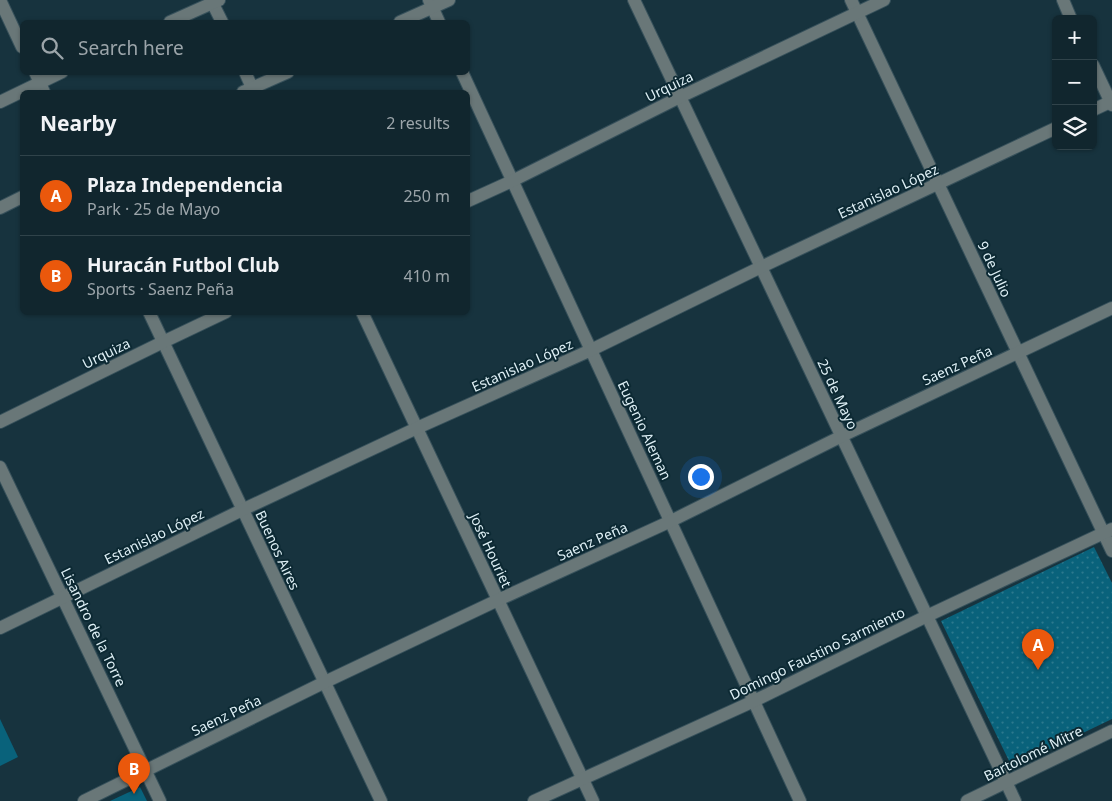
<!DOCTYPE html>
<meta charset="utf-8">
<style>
:root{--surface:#11262e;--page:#1a2e36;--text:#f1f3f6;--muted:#9ca5aa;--line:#30434a;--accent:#ea580c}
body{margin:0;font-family:"Noto Sans",sans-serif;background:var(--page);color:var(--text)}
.controls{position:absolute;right:15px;top:15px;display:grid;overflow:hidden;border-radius:8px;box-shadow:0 1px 4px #0004}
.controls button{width:45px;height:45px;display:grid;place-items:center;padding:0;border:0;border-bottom:1px solid var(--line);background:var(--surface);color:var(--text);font:25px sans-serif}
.you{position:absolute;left:700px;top:476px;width:18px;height:18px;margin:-12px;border:4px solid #fff;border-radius:50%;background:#1a73e8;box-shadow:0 0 0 8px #1a73e833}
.badge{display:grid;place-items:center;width:32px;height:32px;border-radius:50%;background:var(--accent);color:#fff;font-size:16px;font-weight:700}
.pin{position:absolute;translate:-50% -41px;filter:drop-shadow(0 1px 2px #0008)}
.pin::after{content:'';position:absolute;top:26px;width:18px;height:15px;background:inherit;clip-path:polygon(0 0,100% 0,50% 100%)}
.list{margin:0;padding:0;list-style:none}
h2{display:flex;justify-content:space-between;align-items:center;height:65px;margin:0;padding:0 20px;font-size:21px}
h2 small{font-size:16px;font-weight:400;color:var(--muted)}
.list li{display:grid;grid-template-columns:32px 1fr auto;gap:15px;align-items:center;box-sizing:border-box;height:80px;padding:0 20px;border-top:1px solid var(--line)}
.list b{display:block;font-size:19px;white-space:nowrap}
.list p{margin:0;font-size:16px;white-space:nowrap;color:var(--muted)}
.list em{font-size:16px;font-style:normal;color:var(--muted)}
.icon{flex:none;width:28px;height:28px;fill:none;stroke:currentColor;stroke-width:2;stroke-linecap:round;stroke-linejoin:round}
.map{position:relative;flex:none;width:1112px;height:801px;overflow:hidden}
.search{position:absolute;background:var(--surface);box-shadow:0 1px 4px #0004;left:20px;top:20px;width:450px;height:55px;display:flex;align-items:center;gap:12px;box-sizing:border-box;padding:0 18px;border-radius:8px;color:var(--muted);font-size:19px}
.panel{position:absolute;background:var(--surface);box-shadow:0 1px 4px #0004;left:20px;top:90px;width:450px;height:225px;border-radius:8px}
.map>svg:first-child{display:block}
.park{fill:url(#park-dots)}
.pitch{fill:#09627b}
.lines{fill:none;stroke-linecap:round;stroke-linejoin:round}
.minor-casing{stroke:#37515b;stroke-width:14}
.minor{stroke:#697778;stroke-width:12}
.labels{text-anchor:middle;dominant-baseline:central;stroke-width:4;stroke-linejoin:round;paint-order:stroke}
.street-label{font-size:14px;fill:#dff0f6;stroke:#0c2933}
</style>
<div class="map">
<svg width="1112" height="801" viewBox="0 0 1112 801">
<defs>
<pattern id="park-dots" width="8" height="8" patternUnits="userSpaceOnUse" patternTransform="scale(1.25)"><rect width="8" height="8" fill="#09627b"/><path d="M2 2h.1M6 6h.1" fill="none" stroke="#2c798e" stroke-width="1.8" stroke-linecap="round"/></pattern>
</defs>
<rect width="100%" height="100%" fill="#17333e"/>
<polygon class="park" points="1094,547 1112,583 1112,719 1012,767 941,621"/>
<g class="pitch">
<polygon points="0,719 18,757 0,766"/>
<polygon points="140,787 147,801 110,801"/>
</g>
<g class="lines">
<defs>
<g id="minor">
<polyline points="0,0 22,47"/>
<polyline points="211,0 222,22"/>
<polyline points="429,0 439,22"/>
<polyline points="634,0 1015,801"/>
<polyline points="851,0 1112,551"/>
<polyline points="1063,0 1071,19"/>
<polyline points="170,22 219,0"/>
<polyline points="400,22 449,0"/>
<polyline points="1093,65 1112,105"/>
<polyline points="35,72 44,92"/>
<polyline points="245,72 254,92"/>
<polyline points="462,72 800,801"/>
<polyline points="243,92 288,72"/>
<polyline points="0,102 62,72"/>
<polyline points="1093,110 1112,101"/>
<polyline points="468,201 512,181 680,97 884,0"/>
<polyline points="0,208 22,197"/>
<polyline points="149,312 381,801"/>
<polyline points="362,312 593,801"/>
<polyline points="0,422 163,342 226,312"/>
<polyline points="0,467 160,801"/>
<polyline points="0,628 242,510 417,428 591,350 761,267 1056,128"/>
<polyline points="84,801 325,682 498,600 671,521 842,436 1112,308"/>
<polyline points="534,801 754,701 927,616 1112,529"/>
<polyline points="967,801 1112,731"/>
</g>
</defs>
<use href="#minor" class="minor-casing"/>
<use href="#minor" class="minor"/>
</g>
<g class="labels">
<g class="street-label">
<text transform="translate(669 86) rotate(-26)">Urquiza</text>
<text transform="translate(888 191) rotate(-25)">Estanislao López</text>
<text transform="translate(995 269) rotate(65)">9 de Julio</text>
<text transform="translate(106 353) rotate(-26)">Urquiza</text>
<text transform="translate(522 365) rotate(-24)">Estanislao López</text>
<text transform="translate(957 365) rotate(-25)">Saenz Peña</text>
<text transform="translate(838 394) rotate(65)">25 de Mayo</text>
<text transform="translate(645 430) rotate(65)">Eugenio Aleman</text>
<text transform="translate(154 536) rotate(-26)">Estanislao López</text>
<text transform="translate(592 541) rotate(-24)">Saenz Peña</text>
<text transform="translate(278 550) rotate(65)">Buenos Aires</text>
<text transform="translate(491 550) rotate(65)">José Houriet</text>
<text transform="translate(94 627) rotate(64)">Lisandro de la Torre</text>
<text transform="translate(817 653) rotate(-26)">Domingo Faustino Sarmiento</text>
<text transform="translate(226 715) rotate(-26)">Saenz Peña</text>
<text transform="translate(1033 753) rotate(-26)">Bartolomé Mitre</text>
</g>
</g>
</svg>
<div class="controls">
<button>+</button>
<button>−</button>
<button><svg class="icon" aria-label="layers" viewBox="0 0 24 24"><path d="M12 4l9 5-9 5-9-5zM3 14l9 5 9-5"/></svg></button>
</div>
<div class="you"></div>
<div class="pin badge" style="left:1038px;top:670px">A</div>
<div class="pin badge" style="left:134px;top:794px">B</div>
<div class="search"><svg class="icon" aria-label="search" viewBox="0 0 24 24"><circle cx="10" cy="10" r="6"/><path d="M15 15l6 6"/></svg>Search here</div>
<section class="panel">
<h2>Nearby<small>2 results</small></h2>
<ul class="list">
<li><span class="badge">A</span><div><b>Plaza Independencia</b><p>Park · 25 de Mayo</p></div><em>250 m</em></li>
<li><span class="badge">B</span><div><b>Huracán Futbol Club</b><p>Sports · Saenz Peña</p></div><em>410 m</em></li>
</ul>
</section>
</div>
